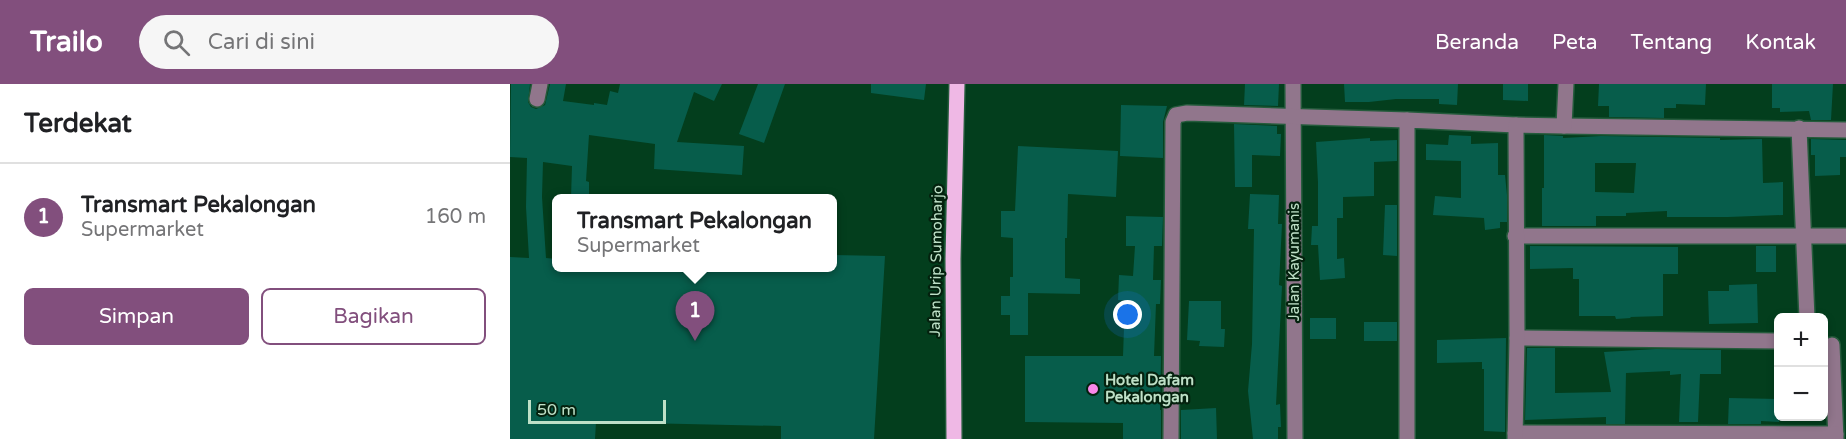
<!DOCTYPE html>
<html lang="id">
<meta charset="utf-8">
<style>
:root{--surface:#fff;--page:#f6f6f6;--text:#202124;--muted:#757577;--line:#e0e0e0;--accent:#824f7d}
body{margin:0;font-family:"Varela Round",sans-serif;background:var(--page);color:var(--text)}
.controls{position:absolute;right:18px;bottom:18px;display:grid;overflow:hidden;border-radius:9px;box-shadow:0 3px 9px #0003}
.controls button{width:54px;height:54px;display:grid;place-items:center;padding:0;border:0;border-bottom:2px solid var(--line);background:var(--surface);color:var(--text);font:30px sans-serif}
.scale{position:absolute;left:18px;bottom:15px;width:138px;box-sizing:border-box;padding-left:6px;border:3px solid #bee0c7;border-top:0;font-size:16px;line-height:21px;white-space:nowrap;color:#bee0c7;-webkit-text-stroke:4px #04210e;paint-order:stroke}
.you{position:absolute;left:618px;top:231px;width:21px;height:21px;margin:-15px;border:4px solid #fff;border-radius:50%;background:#1a73e8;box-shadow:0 0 0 9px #1a73e833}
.badge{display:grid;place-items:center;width:39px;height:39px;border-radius:50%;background:var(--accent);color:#fff;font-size:20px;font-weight:700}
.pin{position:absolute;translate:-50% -50px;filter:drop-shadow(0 2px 3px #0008)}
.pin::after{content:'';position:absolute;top:32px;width:21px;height:18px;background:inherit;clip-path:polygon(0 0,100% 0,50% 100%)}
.popup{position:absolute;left:42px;top:110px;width:285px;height:78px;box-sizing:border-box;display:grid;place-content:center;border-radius:9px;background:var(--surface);filter:drop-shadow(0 2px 4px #0005);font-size:20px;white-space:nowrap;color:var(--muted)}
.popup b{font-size:22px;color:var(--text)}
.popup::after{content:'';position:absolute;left:50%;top:100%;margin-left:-12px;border:12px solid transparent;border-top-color:var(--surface)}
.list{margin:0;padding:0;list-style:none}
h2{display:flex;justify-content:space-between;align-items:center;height:78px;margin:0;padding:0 24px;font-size:26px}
h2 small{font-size:20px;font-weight:400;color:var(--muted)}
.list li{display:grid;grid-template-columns:39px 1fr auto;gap:18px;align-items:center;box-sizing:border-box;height:108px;padding:0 24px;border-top:2px solid var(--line)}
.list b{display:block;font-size:22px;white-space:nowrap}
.list p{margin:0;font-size:20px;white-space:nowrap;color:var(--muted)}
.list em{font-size:20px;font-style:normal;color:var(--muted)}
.actions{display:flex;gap:12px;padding:18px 24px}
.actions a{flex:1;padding:14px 0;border:2px solid var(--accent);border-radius:9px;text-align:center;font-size:21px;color:var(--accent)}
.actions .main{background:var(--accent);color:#fff}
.icon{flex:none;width:33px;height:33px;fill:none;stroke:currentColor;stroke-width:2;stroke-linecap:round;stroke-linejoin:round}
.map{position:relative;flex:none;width:1336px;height:355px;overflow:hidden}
header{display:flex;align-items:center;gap:36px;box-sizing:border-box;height:84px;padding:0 30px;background:var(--accent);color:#fff}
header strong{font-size:28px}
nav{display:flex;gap:33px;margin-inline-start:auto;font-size:21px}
.search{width:420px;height:54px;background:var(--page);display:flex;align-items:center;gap:15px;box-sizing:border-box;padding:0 21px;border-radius:33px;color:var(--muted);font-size:22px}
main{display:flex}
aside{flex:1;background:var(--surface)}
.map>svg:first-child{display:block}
.building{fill:#075d4b;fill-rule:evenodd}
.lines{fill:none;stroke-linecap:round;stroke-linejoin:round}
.minor-casing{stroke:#255b3c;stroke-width:18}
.major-casing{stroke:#255b3c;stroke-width:18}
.minor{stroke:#91768c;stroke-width:15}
.major{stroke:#efb8e5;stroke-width:15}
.poi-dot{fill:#f987e9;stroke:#04210e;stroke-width:2}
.labels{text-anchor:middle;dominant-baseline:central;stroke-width:4.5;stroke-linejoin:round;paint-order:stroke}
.street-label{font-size:15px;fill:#bee0c7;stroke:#04210e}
.poi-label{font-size:15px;font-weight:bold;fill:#bee0c7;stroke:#04210e;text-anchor:start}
</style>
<header>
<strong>Trailo</strong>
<div class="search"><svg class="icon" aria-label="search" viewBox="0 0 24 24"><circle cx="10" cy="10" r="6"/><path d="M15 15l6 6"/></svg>Cari di sini</div>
<nav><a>Beranda</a><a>Peta</a><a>Tentang</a><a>Kontak</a></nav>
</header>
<main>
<aside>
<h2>Terdekat<small></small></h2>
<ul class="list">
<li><span class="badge">1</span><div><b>Transmart Pekalongan</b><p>Supermarket</p></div><em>160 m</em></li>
</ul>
<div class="actions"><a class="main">Simpan</a><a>Bagikan</a></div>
</aside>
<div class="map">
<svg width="1336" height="355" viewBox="0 0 1336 355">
<rect width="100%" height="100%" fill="#033e1d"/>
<g class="building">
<polygon points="1,0 20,0 18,18 21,23 26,25 35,21 40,0 56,0 53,17 84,21 84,19 97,21 100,7 108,9 110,0 212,0 204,17 184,8 167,58 234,62 232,91 144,85 145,60 79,51 76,97 79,98 79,111 75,111 75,114 61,114 62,82 33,78 32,113 36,174 47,175 47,183 323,183 323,171 375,172 364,355 271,355 271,342 86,338 85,355 0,355 0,173 19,174 16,123 17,74 0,73"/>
<polygon points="248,0 275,0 254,59 229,50"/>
<polygon points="361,0 416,0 414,16 361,9"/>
<polygon points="735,0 769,0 768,22 734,21"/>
<polygon points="834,0 948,0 947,21 929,20 929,15 886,15 859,18 835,18"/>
<polygon points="993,0 1018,0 1018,17 993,16"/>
<polygon points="1089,0 1196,0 1195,21 1166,20 1166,24 1154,24 1154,34 1099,33 1099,22 1088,22"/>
<polygon points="1262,0 1323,0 1321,36 1301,36 1299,27 1270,28 1270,24 1262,24"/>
<polygon points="611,21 657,22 653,38 653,74 610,72"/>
<polygon points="724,40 767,42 767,50 771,50 770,72 742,71 742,103 725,103"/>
<polygon points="939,51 961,52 961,60 988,59 988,91 995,91 997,111 997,138 990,138 990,144 975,146 974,134 923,131 925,112 951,114 951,77 916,76 916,60 938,61"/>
<path d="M 1034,51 L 1053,52 L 1053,54 L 1091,52 L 1210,54 L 1210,56 L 1252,55 L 1253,99 L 1273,98 L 1273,131 L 1218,133 L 1157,133 L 1157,127 L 1116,129 L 1116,132 L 1086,132 L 1086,142 L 1032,142 L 1032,104 L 1034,104 ZM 1085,79 L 1126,79 L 1124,109 L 1085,108 Z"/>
<polygon points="860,54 860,57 887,56 887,77 864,78 864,112 833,113 833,134 827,134 827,175 834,174 835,194 810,196 808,161 801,161 802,142 808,142 808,99 806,58"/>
<polygon points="1301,55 1336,56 1336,73 1330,73 1330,91 1305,92 1305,71 1301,71"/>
<polygon points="508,62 608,67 606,113 558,110 557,154 555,154 555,194 570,195 570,210 518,209 518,251 500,251 500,231 491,231 491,212 500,212 500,193 503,193 503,154 491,153 491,127 505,127"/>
<polygon points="740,110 769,111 768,140 772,140 769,201 772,202 771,222 766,321 770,320 771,343 768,343 768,355 743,355 738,307 742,260 744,145 738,145"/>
<polygon points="875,121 887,121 887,172 873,171"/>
<polygon points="616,132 653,133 652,162 644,162 643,196 651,196 650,220 646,220 644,272 651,272 650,326 651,326 651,355 613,355 613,339 515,338 515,272 613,272 615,216 608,216 609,191 623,192 625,162 616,162"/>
<polygon points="1020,162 1168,163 1168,190 1153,190 1153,232 1120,233 1121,234 1106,235 1105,232 1069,232 1069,195 1063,195 1063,184 1020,185"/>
<rect x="1246" y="162" width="20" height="26"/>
<polygon points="1247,200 1248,239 1199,240 1198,207 1219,207 1219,201"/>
<polygon points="679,217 711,217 711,245 715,245 714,263 689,262 690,257 677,256"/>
<rect x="800" y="234" width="26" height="21"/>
<rect x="854" y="238" width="33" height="19"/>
<polygon points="996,254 995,348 974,347 974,285 972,285 972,278 927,279 927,256"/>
<polygon points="1017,264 1045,264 1045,309 1101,308 1094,268 1146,265 1211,266 1211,290 1190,290 1188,338 1169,338 1171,290 1160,291 1160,287 1116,289 1115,340 1096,340 1096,333 1015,336"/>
<polygon points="1219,314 1269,315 1269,338 1251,337 1251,340 1218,340"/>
<polygon points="706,324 707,355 671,355 671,326"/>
</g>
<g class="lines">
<defs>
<g id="minor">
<polyline points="783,0 785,355"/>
<polyline points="27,15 30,0"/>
<polyline points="1054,42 1336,46"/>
<polyline points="1289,44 1297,234"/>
<polyline points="1005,152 1336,152"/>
<polyline points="1007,254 1268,257"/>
<polyline points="1322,261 1326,355"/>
<polyline points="1005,349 1326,350"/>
<polyline points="661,355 663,38 666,31 677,29 897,36"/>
<polyline points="897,355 897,36 1006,41"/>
<polyline points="1005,355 1007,254 1006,41 1054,42 1056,0"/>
</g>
<polyline id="major" points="444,355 443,175 447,0"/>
</defs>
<use href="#minor" class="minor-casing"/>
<use href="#major" class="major-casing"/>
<use href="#minor" class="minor"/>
<use href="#major" class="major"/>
</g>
<circle class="poi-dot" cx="583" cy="305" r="6"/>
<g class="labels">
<g class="street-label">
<text transform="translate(426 177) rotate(-89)">Jalan Urip Sumoharjo</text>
<text transform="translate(784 178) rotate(-90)">Jalan Kayumanis</text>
</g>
<g class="poi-label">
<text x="595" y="296">Hotel Dafam<tspan x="595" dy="17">Pekalongan</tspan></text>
</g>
</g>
</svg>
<div class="controls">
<button>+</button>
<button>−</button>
</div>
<div class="scale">50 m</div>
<div class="you"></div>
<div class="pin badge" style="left:185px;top:257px">1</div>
<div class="popup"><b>Transmart Pekalongan</b>Supermarket</div>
</div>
</main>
